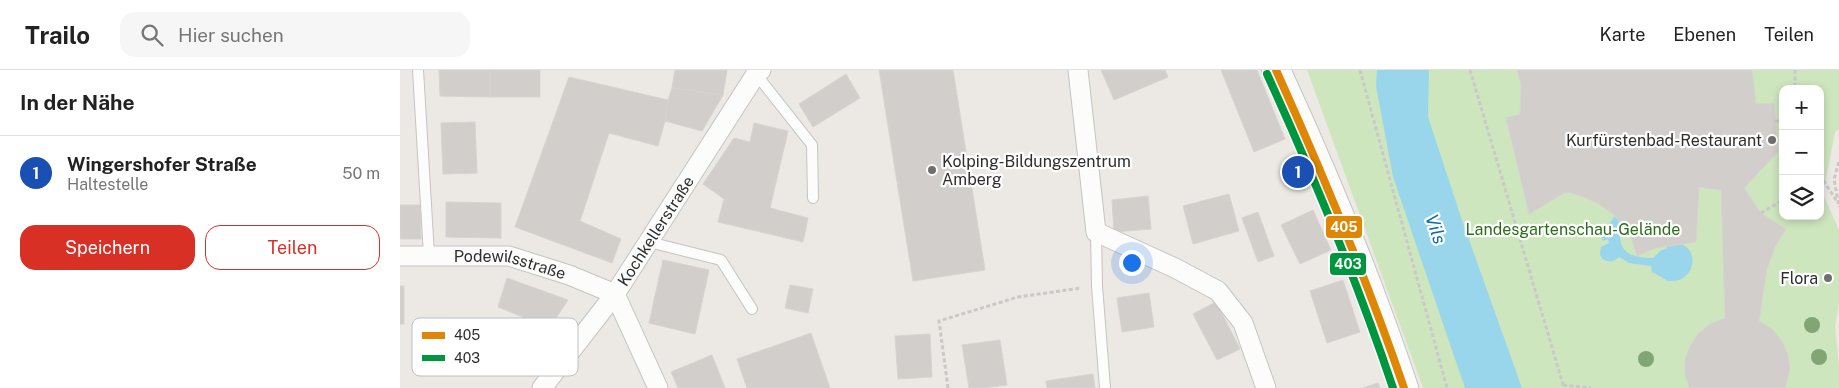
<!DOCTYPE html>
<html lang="de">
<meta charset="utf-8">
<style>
:root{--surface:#fff;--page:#f6f6f6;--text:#222;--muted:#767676;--line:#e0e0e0;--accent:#d93025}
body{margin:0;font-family:"Public Sans",sans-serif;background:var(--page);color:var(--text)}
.controls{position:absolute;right:15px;top:15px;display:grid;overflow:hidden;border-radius:10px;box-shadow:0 2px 8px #0003}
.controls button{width:45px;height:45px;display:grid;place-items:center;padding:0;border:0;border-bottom:1px solid var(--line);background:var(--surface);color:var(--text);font:25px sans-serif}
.you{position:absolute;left:731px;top:192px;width:18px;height:18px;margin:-12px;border:4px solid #fff;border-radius:50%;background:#1a73e8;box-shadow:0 0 0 8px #1a73e833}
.badge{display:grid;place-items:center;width:32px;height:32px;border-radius:50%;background:var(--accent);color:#fff;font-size:16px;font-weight:700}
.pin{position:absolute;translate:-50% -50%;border:2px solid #fff;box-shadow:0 1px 5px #0006}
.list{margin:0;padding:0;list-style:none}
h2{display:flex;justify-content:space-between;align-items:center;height:65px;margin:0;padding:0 20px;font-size:21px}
h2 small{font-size:16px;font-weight:400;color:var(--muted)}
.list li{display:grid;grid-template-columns:32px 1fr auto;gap:15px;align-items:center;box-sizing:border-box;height:75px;padding:0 20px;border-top:1px solid var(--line)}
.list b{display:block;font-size:19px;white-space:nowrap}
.list p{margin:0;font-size:16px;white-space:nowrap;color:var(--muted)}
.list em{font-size:16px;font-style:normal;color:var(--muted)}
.actions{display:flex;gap:10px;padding:15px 20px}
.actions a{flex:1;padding:11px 0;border:1px solid var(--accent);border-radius:15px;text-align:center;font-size:18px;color:var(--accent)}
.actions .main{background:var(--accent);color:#fff}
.icon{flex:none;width:28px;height:28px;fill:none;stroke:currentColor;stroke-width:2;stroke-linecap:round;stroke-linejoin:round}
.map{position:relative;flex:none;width:1439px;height:318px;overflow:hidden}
header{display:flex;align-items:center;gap:30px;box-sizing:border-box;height:70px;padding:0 25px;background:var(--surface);border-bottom:1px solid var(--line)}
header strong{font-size:24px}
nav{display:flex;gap:28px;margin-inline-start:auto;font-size:18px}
.search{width:350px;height:45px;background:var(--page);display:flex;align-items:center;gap:12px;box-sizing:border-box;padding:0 18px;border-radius:15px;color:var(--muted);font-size:19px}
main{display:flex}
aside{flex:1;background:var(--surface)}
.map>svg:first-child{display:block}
.green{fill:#cee6be;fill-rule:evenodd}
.water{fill:#99d6ec}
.building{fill:#d1cecb;stroke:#d7d4d0}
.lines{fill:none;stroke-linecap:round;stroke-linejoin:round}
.lane-casing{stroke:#c5c4c5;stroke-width:12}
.street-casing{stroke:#c5c4c5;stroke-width:21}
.secondary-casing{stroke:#c5c4c5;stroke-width:30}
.path{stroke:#c9c9c8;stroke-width:3;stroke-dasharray:4 2.5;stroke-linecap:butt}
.lane{stroke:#fcfcfb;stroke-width:10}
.street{stroke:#fcfcfb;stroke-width:19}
.secondary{stroke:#fcfcfb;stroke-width:28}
.bus-1-casing{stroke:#fff;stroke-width:11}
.bus-2-casing{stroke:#fff;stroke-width:11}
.bus-1{stroke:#df8705;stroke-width:8}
.bus-2{stroke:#00963f;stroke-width:8}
.tree{fill:#82a575}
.poi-dot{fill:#706f6e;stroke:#fff;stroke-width:2}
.labels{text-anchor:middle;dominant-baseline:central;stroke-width:4.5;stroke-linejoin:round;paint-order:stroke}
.poi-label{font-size:16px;fill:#2e2e2e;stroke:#fff;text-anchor:end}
.park-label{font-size:16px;fill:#2c6e1b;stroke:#fff}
.street-label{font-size:16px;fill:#2e2e2e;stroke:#fff}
.water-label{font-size:18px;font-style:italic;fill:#0d6fa3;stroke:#fff}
.key{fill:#fff;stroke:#c0c0c0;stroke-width:1}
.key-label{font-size:14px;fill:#2e2e2e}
.line-badge{stroke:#fff;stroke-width:2}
.badge-label{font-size:14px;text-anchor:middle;font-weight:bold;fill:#fff}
</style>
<header>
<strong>Trailo</strong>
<div class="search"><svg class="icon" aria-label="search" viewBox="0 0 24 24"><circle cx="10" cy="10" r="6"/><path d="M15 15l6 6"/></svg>Hier suchen</div>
<nav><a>Karte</a><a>Ebenen</a><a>Teilen</a></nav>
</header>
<main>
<aside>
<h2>In der Nähe<small></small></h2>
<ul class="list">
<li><span class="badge" style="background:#1a4fb4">1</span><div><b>Wingershofer Straße</b><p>Haltestelle</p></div><em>50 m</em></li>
</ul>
<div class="actions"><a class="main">Speichern</a><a>Teilen</a></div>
</aside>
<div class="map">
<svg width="1439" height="318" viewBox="0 0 1439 318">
<rect width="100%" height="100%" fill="#ece8e4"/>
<path class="green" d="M 907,0 L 1439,0 L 1439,59 L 1435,62 L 1423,124 L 1439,160 L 1439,233 L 1435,257 L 1439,294 L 1439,318 L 1023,318 ZM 1383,19 L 1420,19 L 1420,146 L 1383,146 Z"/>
<g class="water">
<polygon points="977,0 1029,0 1028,47 1062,150 1122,318 1065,318 993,107 976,16"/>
<path d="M 1215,146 L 1222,154 C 1215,181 1229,188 1253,188 L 1260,181 L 1267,178 L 1267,175 C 1272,174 1279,173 1283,175 C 1296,181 1295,201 1283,208 C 1279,211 1273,211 1268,211 L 1252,202 L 1251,196 L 1229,193 L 1219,187 C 1213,192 1210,193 1202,189 L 1200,184 L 1201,177 L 1209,173 L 1208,169 L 1203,171 L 1201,166 L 1208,162 L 1209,154 Z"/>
</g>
<g class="building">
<polygon points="39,0 90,0 90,27 40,26"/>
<rect x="90" y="0" width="50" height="27"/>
<polygon points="275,0 327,0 323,25 272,18"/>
<polygon points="479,0 553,0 585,200 513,211"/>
<polygon points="701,0 765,0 768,7 714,30"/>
<polygon points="821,0 857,0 885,69 854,82"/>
<polygon points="1117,0 1352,0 1356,34 1374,33 1378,82 1344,118 1361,143 1386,159 1375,177 1367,199 1359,251 1372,259 1382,271 1388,285 1390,300 1385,318 1289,318 1285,304 1285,290 1290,276 1298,264 1310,254 1325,248 1321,120 1299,117 1296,172 1256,178 1237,186 1230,164 1215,146 1199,134 1184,127 1171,123 1164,123 1129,144 1106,48 1120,44 1121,15"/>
<polygon points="446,4 460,28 413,57 399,34"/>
<polygon points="169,7 268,30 265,51 258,76 209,63 180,151 221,169 212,193 115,157"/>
<polygon points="272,18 323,25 302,61 265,51 268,30"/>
<polygon points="75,52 77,103 43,104 41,53"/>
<polygon points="354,53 388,61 370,138 408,148 403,172 318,152 324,129 303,114 334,68 350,72"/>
<polygon points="829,124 839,161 793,174 783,136"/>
<polygon points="748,126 751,159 714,162 712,130"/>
<polygon points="46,132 101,133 101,168 46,167"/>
<polygon points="0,135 20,135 21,169 0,169"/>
<polygon points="913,140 931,180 900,194 881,155"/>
<polygon points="858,142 874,186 858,192 842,148"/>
<polygon points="263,190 309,200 295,264 249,253"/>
<polygon points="107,208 168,230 132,285 108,271 123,247 98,237"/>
<polygon points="943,210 960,262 927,273 910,221"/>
<polygon points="390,215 413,219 408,243 385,238"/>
<rect x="0" y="216" width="4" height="38"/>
<polygon points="749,223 754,257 722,262 717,228"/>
<polygon points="816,232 840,279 817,290 793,244"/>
<polygon points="411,263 430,318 347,318 337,289"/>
<polygon points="530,264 532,307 498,309 495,266"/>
<polygon points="600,270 607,315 584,318 569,318 562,275"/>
<polygon points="312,285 325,318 278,318 271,302"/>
<polygon points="693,304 695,318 647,318 646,311"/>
<polygon points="978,313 980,318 963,318"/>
</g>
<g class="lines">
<defs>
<g id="lane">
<polyline points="18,0 29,185"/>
<polyline points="356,4 412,75 413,128"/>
<polyline points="696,162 697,216 705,318"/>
<polyline points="249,172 321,190 352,239"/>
</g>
<g id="street">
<polyline points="678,0 696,162 775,198 818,221 843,253 866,318"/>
<path id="s1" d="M 0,186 L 109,186 L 169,205 L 215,224"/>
<polyline points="215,224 258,318"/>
<path id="s2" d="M 142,318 L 215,224 L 356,4 L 361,0"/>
</g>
<path id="secondary" d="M 876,0 C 924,104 968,210 1004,318"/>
</defs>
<use href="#lane" class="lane-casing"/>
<use href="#street" class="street-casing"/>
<use href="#secondary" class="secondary-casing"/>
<g class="path">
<polyline points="960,0 1047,318"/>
<polyline points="1070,0 1164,318"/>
<polyline points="1395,0 1395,19"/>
<polyline points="1375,51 1383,51"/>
<polyline points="1439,92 1434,109 1439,137"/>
<polyline points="1420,105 1436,130"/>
<polyline points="1361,143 1383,130"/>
<polyline points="1163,315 1191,318"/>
<polyline points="548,318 539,251 618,227 681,218"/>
</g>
<use href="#lane" class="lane"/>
<use href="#street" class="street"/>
<use href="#secondary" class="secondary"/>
<defs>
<path id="bus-1" d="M 876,0 C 923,104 967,210 1004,318"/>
<path id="bus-2" d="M 867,4 C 914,107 957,211 993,318"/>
</defs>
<use href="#bus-1" class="bus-1-casing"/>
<use href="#bus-2" class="bus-2-casing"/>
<use href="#bus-1" class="bus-1"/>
<use href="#bus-2" class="bus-2"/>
</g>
<g class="tree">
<circle cx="1412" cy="255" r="8"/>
<circle cx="1419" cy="287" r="8"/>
<circle cx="1246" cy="289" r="8"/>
</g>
<g class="poi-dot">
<circle cx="1372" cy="70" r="5"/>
<circle cx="532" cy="100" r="5"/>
<circle cx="1428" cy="208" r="5"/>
</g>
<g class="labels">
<g class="poi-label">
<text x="1362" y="70">Kurfürstenbad-Restaurant</text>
<text x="542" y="91" text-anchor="start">Kolping-Bildungszentrum<tspan x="542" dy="18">Amberg</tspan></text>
<text x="1418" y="208">Flora</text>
</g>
<g class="park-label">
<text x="1173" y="159">Landesgartenschau-Gelände</text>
</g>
<g class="street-label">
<text stroke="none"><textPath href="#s2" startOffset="194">Kochkellerstraße</textPath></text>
<text stroke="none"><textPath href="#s1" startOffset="111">Podewilsstraße</textPath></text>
</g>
<g class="water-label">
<text transform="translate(1036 159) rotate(71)">Vils</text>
</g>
</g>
<rect x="12" y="248" width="166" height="58" rx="8" class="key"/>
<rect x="22" y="262" width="23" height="7" fill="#df8705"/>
<rect x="22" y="285" width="23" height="6" fill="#00963f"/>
<g class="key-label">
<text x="54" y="270">405</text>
<text x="54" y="293">403</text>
</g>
<g class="line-badge">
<rect x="925" y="145" width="38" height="24" rx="5" fill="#df8705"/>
<rect x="929" y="182" width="38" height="24" rx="5" fill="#00963f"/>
</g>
<g class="badge-label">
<text x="944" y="162">405</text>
<text x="948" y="199">403</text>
</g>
</svg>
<div class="controls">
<button>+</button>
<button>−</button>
<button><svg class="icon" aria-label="layers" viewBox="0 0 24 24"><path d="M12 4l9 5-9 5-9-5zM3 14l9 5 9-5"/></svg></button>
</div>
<div class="you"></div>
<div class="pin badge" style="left:898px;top:102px;background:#1a4fb4">1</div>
</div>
</main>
